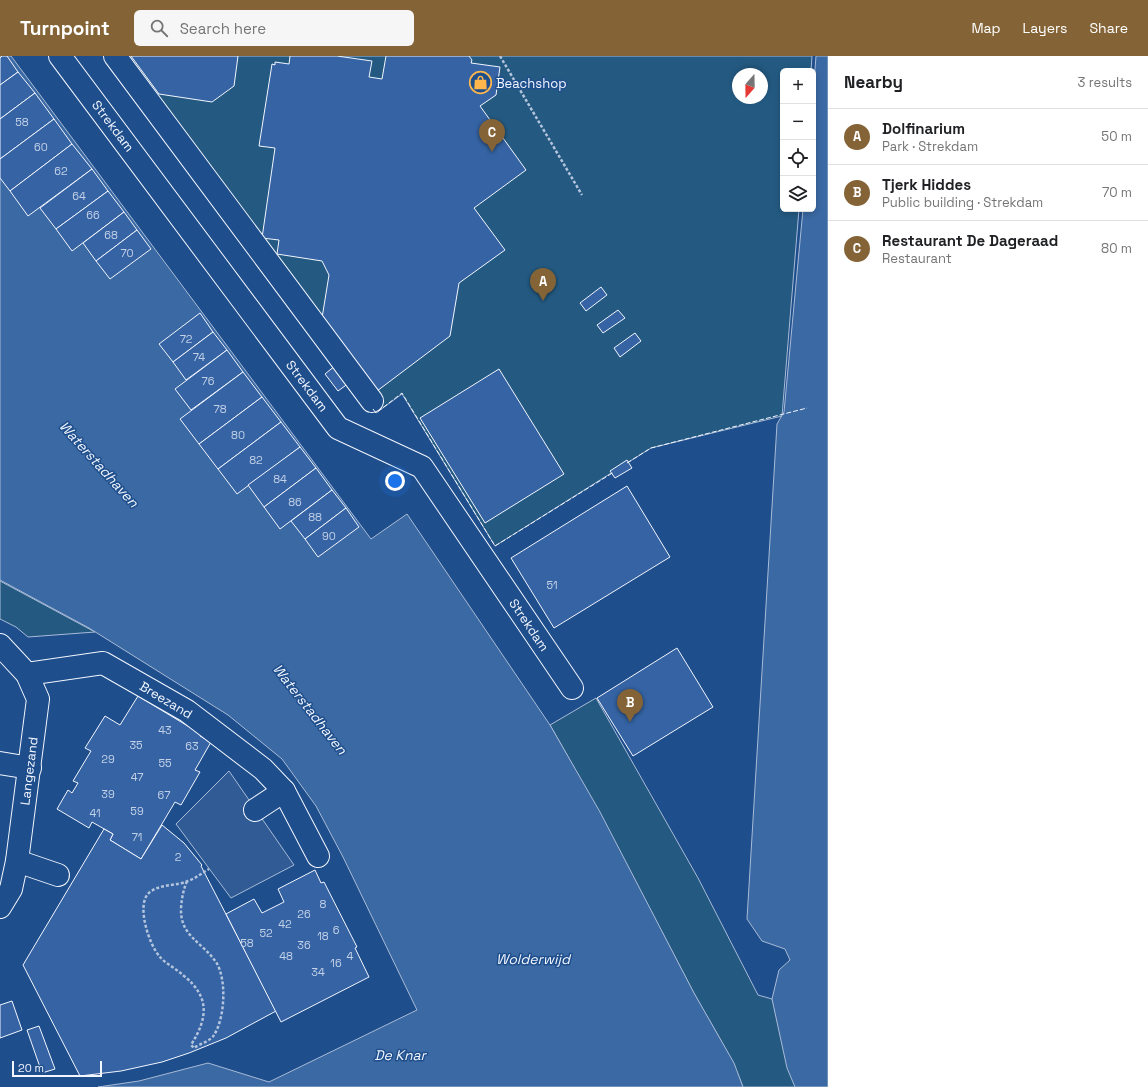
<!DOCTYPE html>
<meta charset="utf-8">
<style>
:root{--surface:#fff;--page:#f6f6f6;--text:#202124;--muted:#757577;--line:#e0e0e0;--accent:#846436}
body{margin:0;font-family:"Space Grotesk",sans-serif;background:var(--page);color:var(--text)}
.controls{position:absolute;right:12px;top:12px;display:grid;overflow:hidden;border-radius:6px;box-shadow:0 2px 6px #0003}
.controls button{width:36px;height:36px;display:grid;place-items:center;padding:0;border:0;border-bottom:1px solid var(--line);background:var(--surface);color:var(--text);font:20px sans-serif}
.compass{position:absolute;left:732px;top:12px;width:36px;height:36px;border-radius:50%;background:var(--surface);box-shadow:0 2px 6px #0003;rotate:200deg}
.scale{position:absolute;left:12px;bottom:10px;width:90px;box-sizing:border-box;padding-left:4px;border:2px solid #f2f6ff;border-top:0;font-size:11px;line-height:14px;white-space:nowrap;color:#f2f6ff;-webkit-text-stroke:3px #1f4e8c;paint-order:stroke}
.you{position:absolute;left:395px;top:425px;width:14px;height:14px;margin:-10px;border:3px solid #fff;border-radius:50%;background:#1a73e8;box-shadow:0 0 0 6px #1a73e833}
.badge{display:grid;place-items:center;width:26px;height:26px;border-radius:50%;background:var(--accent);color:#fff;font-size:13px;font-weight:700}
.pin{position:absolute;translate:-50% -33px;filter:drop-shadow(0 1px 2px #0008)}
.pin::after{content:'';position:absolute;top:21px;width:14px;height:12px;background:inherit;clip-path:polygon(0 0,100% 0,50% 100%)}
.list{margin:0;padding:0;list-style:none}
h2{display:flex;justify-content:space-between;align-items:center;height:52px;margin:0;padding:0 16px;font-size:17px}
h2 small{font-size:13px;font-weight:400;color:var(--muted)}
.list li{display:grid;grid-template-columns:26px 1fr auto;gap:12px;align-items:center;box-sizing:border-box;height:56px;padding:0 16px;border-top:1px solid var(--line)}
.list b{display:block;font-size:15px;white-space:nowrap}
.list p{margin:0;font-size:13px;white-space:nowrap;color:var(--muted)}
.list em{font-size:13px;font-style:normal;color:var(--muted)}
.icon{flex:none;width:22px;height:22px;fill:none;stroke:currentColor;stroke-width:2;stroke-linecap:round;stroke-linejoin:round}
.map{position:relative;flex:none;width:828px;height:1031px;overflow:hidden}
header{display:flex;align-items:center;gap:24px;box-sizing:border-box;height:56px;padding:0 20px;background:var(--accent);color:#fff}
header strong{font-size:19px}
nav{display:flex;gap:22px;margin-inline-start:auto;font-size:14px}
.search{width:280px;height:36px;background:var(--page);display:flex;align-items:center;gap:10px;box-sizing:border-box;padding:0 14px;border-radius:6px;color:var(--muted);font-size:15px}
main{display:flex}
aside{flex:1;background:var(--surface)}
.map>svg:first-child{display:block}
.green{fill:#245a82;stroke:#a8bbd7;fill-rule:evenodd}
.parking{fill:#305b95;stroke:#a8bbd7}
.water{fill:#3b69a3;stroke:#a8bbd7}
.building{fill:#3563a3;stroke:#f2f6ff}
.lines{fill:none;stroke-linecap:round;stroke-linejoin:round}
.minor-casing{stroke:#f2f6ff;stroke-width:24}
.path{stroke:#b3c4dc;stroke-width:2.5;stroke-dasharray:3 2;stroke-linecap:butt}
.minor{stroke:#1f4e8c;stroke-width:22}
.fence{stroke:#f2f6ff;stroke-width:1;stroke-dasharray:5 2;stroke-linecap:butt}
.labels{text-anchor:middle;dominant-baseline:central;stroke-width:3;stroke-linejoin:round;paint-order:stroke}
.number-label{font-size:11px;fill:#c3d1e8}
.poi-label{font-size:13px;fill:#f2f6ff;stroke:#1f4e8c;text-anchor:start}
.street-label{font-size:13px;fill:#f2f6ff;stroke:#1f4e8c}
.water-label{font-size:14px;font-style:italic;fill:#f2f6ff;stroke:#1f4e8c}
</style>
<header>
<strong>Turnpoint</strong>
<div class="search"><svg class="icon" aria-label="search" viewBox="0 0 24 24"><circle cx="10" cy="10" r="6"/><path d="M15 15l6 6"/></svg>Search here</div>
<nav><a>Map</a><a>Layers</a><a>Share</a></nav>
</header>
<main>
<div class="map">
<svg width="828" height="1031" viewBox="0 0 828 1031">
<rect width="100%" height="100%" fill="#1f4e8c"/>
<g class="green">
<path d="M 113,0 L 812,0 L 811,15 L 783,15 L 783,153 L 799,153 L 782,360 L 651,392 L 495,490 L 402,338 L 376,357 ZM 738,18 L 762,18 L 762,42 L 738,42 Z"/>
<polygon points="0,525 95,576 28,581 16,571 0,563"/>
<path d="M 596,642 L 698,822 L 758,939 L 772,943 L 801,1031 L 743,1031 C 729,993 705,960 687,924 C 642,838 598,753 550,669 Z"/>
</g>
<polygon class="parking" points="229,715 294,809 231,842 176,768"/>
<g class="water">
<polygon points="0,0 11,0 371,483 407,458 550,669 600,756 694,937 734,1007 743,1031 98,1031 139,1025 208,1007 269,1026 417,954 343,801 316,750 282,703 228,659 89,572 0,524"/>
<polygon points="816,0 828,0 828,1031 795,1031 787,1012 772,943 779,914 790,904 785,893 762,885 747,863 777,368 784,356 803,153 813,153 813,39"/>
</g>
<g class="building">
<polygon points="2,0 7,0 18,16 0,29 0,2"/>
<polygon points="131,0 238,0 234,30 212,46 159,38"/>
<polygon points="290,0 337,0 372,5 369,21 382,23 386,0 469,0 472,4 471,7 500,11 496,39 480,50 526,114 474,152 505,194 459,227 450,280 377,335 322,262 329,219 322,205 277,198 279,184 262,182 275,92 259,90 272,8 275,9 275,6 289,8"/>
<polygon points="18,16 35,37 0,63 0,29"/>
<polygon points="35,37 54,63 0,103 0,63"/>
<polygon points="54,63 72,88 10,135 0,122 0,103"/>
<polygon points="72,88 92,113 28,160 10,135"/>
<polygon points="92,113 108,135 56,173 40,152"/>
<polygon points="108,135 124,156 72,195 56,173"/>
<polygon points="124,156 137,174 96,205 83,187"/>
<polygon points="137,174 151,193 110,223 96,205"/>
<polygon points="601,231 607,239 586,255 580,247"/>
<polygon points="618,254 625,262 603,277 597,269"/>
<polygon points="200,257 213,276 173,306 159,288"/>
<polygon points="213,276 227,294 186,324 173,306"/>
<polygon points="635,277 641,285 620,301 614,292"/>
<polygon points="227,294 243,316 191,354 175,333"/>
<polygon points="336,309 349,327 338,335 325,318"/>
<polygon points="499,313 564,418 485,467 420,362"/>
<polygon points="243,316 262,341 199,388 180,363"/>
<polygon points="262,341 281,366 218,413 199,388"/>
<polygon points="281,366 300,391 237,438 218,413"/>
<polygon points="300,391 316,412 264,451 248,429"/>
<polygon points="627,404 632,412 615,422 610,415"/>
<polygon points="316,412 332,434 280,473 264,451"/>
<polygon points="627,430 670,501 554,572 511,502"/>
<polygon points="332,434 346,452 305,483 291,465"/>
<polygon points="346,452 359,471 318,501 305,483"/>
<polygon points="677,592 713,651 633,700 597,642"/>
<polygon points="138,640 201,678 200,680 211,686 195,714 200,716 181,749 175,746 141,803 110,784 113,778 92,766 89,772 57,753 68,734 72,737 78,727 73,725 91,695 85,692 105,660 120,669"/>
<polygon points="162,769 184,787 202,809 201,810 276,955 226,982 189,997 162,1006 121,1015 80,1020 23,909 104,773 113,778 110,784 141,803"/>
<polygon points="315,814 321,827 324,826 357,891 355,892 369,921 281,966 226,858 254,843 262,857 284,846 278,833"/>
<polygon points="12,945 22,974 0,982 0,949"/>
<polygon points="39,970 55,1013 42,1017 27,974"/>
</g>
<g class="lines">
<defs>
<g id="minor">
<polyline points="60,0 338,372 422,411 572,632"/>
<polyline points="115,0 372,345"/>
<polyline points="0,589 27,618 38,643 17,805 11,833 0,851"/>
<polyline points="27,618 103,607 187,655 263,713 284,735 318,800"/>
<polyline points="0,707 30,712"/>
<polyline points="255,754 284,735"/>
<polyline points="17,805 58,819"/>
</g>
</defs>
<use href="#minor" class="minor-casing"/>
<g class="path">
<polyline points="500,0 582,139"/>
<path d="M 187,825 C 183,835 182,841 181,852 C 180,880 201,885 216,906 C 227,923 225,962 214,979 C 211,985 199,988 194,992 L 191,989 C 208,962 210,941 184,920 C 177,913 166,908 160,901 C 149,889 135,847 150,836 C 160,828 177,830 188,825 C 196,822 202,817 209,813"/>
</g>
<use href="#minor" class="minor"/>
<g class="fence">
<polyline points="373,353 376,357 402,337 495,490 614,416"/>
<polyline points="627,407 651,392 807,352"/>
</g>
</g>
<defs>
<symbol id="shop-ring" viewBox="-11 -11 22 22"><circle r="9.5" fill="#1f4e8c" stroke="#ffb74d" stroke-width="1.5"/><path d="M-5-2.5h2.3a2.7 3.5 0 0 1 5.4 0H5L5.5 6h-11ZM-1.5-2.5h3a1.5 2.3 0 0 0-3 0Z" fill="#ffb74d"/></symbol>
</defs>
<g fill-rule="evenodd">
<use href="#shop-ring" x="468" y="14" width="25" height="25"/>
</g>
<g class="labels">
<g class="number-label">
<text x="22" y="66">58</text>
<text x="41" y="91">60</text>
<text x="61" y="115">62</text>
<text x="79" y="140">64</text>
<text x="93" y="159">66</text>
<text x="111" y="179">68</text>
<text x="127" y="197">70</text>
<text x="186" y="283">72</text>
<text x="199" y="301">74</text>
<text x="208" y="325">76</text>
<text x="220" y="353">78</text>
<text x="238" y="379">80</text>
<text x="256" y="404">82</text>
<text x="280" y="423">84</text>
<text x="295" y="446">86</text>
<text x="315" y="461">88</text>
<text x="329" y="480">90</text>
<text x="552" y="529">51</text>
<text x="165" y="674">43</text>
<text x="136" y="689">35</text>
<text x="192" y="690">63</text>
<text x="108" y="703">29</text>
<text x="165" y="707">55</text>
<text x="137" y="721">47</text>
<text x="108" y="738">39</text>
<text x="164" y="739">67</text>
<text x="137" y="755">59</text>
<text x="95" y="757">41</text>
<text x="137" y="781">71</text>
<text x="178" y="801">2</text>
<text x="323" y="848">8</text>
<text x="304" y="858">26</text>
<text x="285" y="868">42</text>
<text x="336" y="874">6</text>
<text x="266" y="877">52</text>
<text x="323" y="880">18</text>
<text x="247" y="887">58</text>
<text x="304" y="889">36</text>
<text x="286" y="900">48</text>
<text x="350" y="900">4</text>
<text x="336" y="907">16</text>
<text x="318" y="916">34</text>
</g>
<g class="poi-label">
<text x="496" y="27">Beachshop</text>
</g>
<g class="street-label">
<text transform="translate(113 70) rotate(53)">Strekdam</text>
<text transform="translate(307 330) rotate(53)">Strekdam</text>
<text transform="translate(529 569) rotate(56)">Strekdam</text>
<text transform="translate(166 644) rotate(31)">Breezand</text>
<text transform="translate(29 715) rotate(-83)">Langezand</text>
</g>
<g class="water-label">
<text transform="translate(99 408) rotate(48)">Waterstadhaven</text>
<text transform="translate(310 653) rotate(52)">Waterstadhaven</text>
<text x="533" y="903">Wolderwijd</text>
<text x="400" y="999">De Knar</text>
</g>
</g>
</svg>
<div class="controls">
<button>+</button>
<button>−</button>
<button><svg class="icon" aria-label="locate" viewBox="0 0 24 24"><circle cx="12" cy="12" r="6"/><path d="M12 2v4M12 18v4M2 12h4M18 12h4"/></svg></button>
<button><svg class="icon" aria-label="layers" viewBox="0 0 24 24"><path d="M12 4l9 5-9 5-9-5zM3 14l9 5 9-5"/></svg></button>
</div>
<svg class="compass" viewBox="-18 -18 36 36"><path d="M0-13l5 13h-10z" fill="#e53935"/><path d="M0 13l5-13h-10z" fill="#757577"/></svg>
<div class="scale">20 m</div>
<div class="you"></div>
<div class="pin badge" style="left:543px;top:245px">A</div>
<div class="pin badge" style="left:630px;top:666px">B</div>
<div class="pin badge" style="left:492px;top:96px">C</div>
</div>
<aside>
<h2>Nearby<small>3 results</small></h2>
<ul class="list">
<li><span class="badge">A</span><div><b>Dolfinarium</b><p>Park · Strekdam</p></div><em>50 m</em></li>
<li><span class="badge">B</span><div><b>Tjerk Hiddes</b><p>Public building · Strekdam</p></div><em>70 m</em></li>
<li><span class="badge">C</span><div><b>Restaurant De Dageraad</b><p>Restaurant</p></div><em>80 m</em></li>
</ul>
</aside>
</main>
